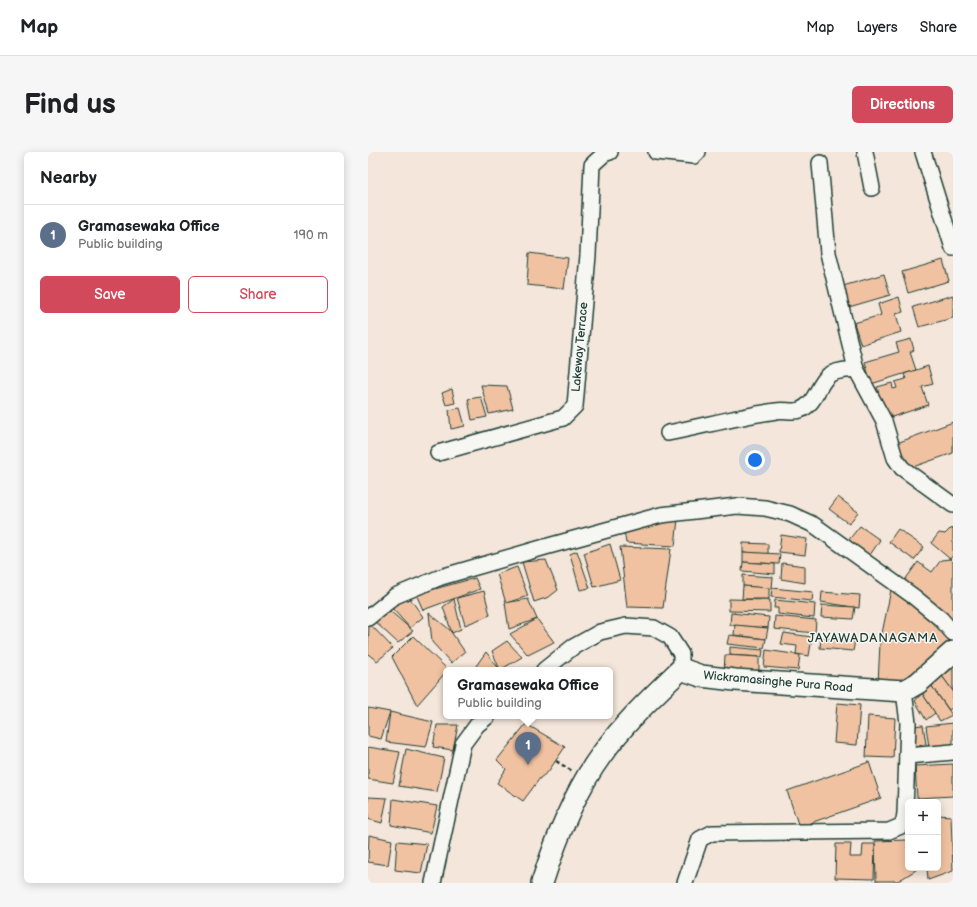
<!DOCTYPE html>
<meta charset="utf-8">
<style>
:root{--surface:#fff;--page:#f6f6f6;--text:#202124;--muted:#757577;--line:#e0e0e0;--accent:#d1495b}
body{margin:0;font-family:"Balsamiq Sans",sans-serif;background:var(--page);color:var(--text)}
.controls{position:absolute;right:12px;bottom:12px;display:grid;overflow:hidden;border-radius:6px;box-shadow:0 2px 10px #0003}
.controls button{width:36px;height:36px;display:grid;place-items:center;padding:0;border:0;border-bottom:1px solid var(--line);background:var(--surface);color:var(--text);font:20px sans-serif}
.you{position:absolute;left:387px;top:308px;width:14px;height:14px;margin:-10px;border:3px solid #fff;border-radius:50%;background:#1a73e8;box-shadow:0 0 0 6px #1a73e833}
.badge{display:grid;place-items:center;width:26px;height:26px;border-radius:50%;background:var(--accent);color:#fff;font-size:13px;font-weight:700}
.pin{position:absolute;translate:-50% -33px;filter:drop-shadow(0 1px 2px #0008)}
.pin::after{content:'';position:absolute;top:21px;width:14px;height:12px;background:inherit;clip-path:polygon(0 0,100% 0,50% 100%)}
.popup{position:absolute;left:75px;top:515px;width:170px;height:52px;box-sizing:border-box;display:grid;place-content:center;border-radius:6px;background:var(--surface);filter:drop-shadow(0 1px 3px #0005);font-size:13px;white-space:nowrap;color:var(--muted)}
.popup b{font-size:15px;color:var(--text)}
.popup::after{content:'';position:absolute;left:50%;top:100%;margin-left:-8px;border:8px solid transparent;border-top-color:var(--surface)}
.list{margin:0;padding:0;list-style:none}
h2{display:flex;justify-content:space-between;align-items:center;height:52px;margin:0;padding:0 16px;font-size:17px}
h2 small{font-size:13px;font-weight:400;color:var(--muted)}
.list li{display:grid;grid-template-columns:26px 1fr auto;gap:12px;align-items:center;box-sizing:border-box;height:60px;padding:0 16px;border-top:1px solid var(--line)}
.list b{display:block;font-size:15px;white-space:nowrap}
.list p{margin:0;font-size:13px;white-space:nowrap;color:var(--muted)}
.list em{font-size:13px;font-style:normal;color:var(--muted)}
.actions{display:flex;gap:8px;padding:12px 16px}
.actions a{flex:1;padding:9px 0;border:1px solid var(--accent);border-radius:6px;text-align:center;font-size:14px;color:var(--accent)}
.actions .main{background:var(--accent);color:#fff}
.map{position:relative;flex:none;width:585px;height:731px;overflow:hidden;border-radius:6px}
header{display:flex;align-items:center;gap:24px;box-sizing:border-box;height:56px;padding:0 20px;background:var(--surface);border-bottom:1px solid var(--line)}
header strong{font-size:19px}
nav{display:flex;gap:22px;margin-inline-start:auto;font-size:14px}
.intro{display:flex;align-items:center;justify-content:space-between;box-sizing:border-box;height:96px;padding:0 24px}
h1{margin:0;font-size:28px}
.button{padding:10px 18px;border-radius:6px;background:var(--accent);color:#fff;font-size:14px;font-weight:700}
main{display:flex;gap:24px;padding:0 24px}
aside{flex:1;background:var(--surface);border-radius:6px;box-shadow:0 2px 10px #0003}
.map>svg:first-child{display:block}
.building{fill:#f1c2a1;stroke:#1f3d34}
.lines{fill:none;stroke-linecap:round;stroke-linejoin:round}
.street-casing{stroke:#1f3d34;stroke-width:18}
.secondary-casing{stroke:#1f3d34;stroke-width:24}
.path{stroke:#1f3d34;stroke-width:2.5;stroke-dasharray:4 3;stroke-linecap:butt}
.street{stroke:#f6f6f2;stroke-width:15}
.secondary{stroke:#f6f6f2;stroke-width:21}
.labels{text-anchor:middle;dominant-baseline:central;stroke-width:3;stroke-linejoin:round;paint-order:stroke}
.street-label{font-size:12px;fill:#1f3d34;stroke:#f6f6f2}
.neighbourhood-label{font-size:13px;letter-spacing:1px;fill:#1f3d34;stroke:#f6f6f2}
</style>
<header>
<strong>Map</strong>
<nav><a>Map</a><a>Layers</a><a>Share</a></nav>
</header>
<div class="intro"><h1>Find us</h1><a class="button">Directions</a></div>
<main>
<aside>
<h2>Nearby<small></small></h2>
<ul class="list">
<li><span class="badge" style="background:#5c6f8a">1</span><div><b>Gramasewaka Office</b><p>Public building</p></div><em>190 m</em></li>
</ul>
<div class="actions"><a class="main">Save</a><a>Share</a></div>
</aside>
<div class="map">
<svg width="585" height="731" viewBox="0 0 585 731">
<rect width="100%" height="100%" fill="#f4e6da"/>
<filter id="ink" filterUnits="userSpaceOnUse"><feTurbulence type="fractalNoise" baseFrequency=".025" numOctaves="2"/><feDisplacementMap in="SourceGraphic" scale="8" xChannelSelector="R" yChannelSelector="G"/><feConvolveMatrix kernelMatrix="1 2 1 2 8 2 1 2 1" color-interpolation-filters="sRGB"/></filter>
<g filter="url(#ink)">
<g class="building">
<polygon points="161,101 200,106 196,137 159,133"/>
<polygon points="575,108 581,129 540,141 534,120"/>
<polygon points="516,122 522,143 481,155 475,134"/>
<polygon points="585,143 585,166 551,175 545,155"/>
<polygon points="531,145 535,160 528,162 533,180 493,193 486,171 513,163 510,152"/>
<polygon points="543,187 546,198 542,200 548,218 503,232 497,210 531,200 528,191"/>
<polygon points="560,214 565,232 554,235 560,253 518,267 509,235 524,231 525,237 529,236 527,230 538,227 536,222"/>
<polygon points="113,233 139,234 145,257 121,262"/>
<polygon points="84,237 87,251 78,253 74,241"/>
<polygon points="113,245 119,265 104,268 100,247"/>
<polygon points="92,256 97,274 83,277 81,258"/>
<polygon points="585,270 585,301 542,316 529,291"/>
<polygon points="470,345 490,360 481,372 461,357"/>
<polygon points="310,367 307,394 258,391 256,379"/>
<polygon points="492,374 512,388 500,406 479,390"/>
<polygon points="583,376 585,378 585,403 582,407 563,391 571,381 577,382"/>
<polygon points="530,377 556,395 546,408 521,390"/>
<polygon points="413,383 439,387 437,403 411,400"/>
<polygon points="375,391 400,392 400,402 375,400"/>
<polygon points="242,392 252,428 226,435 216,401"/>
<polygon points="252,395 303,397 295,456 259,455"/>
<polygon points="209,399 222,436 212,438 202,402"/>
<polygon points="375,400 412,402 411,412 375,410"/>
<polygon points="582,407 585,410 585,469 534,432 550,410 564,420 573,408"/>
<polygon points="178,408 190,438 181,445 166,450 154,410"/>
<polygon points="375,410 407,412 407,422 374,419"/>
<polygon points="414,411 437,414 437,431 413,427"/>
<polygon points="149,415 160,444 138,451 129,422"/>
<polygon points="375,423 405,425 404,437 375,434"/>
<polygon points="107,426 112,437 55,458 48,442"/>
<polygon points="524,433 575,476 582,492 535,535 510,532 512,491"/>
<polygon points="375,434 401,436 401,447 374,447"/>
<polygon points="404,436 445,440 444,449 403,445"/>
<polygon points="116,439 122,463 97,473 89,446"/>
<polygon points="454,440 492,443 491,456 453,450"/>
<polygon points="39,442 55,465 42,476 23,455"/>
<polygon points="86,447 93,477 84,481 75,455"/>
<polygon points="160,447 169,467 141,477 137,451"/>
<polygon points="361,447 402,448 402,460 361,459"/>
<polygon points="407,448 447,452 446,466 410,462 410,456 406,456"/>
<polygon points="454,453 487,455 485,467 453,465"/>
<polygon points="21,458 45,479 30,491 6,469"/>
<polygon points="61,461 81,477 97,500 83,511 64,490"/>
<polygon points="363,461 401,465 400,476 362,473"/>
<polygon points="407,464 448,468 447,481 406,477"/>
<polygon points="169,467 186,490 160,503 142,482"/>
<polygon points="1,471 25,496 9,509 0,502"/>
<polygon points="367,473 400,476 398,487 366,483"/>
<polygon points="416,481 444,485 441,504 428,502 429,494 413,492"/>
<polygon points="361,483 398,487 396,496 359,492"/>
<polygon points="45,484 80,518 78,518 78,520 49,553 24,505"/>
<polygon points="453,486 487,489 485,499 452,496"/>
<polygon points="139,489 154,505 132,518 124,499"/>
<polygon points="362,495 395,498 394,505 362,503"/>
<polygon points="398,498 432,503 430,518 396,515"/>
<polygon points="118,500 132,518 110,518 108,514"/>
<polygon points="357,503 391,505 391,522 356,520"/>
<polygon points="585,516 585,539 574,524"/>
<polygon points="574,524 585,539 585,555 581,558 563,533"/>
<polygon points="563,533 584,563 572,569 554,541"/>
<polygon points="554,541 567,561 558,568 547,549"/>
<polygon points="469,551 492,553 489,593 466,591"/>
<polygon points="0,556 22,560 13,587 0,584"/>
<polygon points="22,560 65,570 58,595 18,590"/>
<polygon points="500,564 527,566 525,606 498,605"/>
<polygon points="585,571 585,592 561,595 558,574"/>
<polygon points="158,572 197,595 180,620 172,626 155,649 129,631 138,617 129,608"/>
<polygon points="69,573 90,573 85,598 65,595"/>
<polygon points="555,573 558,592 547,595 545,574"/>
<polygon points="0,595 32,600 25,631 0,627"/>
<polygon points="38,597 76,606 69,640 31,634"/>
<polygon points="501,610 513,646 431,675 419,639"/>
<polygon points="585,612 585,644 549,646 547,614"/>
<polygon points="0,645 19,646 14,671 0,667"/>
<polygon points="25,647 69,654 63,681 23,673"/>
<polygon points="570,663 583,664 585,719 560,728 559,716 570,716"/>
<polygon points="1,683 24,688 20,713 0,710"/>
<polygon points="540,688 540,716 548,716 548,718 530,729 508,729 507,689"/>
<polygon points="29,689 59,692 53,721 27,718"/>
<polygon points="468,692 483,692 482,705 494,705 495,692 507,692 506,727 467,726"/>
</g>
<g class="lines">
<defs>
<g id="street">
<polyline points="288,0 326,4 330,0"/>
<polyline points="497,0 504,36"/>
<polyline points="555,0 585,96"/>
<polyline points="452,11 460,101 488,217 516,269 527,306 534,316 585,353"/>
<path d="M 300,281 C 336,274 372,264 408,259 C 416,257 425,261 432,258 C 448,252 449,233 461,223 C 468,218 480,218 488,217"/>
<polyline points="70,301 195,266 207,254 220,103 224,13 236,2 242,0"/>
<polyline points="0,466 27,444 73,425 177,395 293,363 369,354 397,356 422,362 446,373 545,444 573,467 585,481"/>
<polyline points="176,518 205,495 232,480 258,474 286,476 302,485 313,502 313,517"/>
<polyline points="539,604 585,600"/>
<polyline points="65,731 95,592 109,573 120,564"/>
<polyline points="317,731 332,687 344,681 521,679 533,674 536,668 537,661 540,571 536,539"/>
</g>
<path id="secondary" d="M 174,731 C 188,687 206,640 234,602 C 257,570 285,544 313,517 L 333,524 L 367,528 L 536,539 L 550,531 L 585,500"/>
</defs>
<use href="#street" class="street-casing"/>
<use href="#secondary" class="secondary-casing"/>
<polyline class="path" points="188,609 204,619"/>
<use href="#street" class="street"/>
<use href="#secondary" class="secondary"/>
</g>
</g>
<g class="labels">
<g class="street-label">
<text transform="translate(212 195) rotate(-85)">Lakeway Terrace</text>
<text transform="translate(410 530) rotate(5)">Wickramasinghe Pura Road</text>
</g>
<g class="neighbourhood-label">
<text x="505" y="486">JAYAWADANAGAMA</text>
</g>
</g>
</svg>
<div class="controls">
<button>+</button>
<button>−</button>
</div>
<div class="you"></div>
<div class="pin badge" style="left:160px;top:613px;background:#5c6f8a">1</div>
<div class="popup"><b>Gramasewaka Office</b>Public building</div>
</div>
</main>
